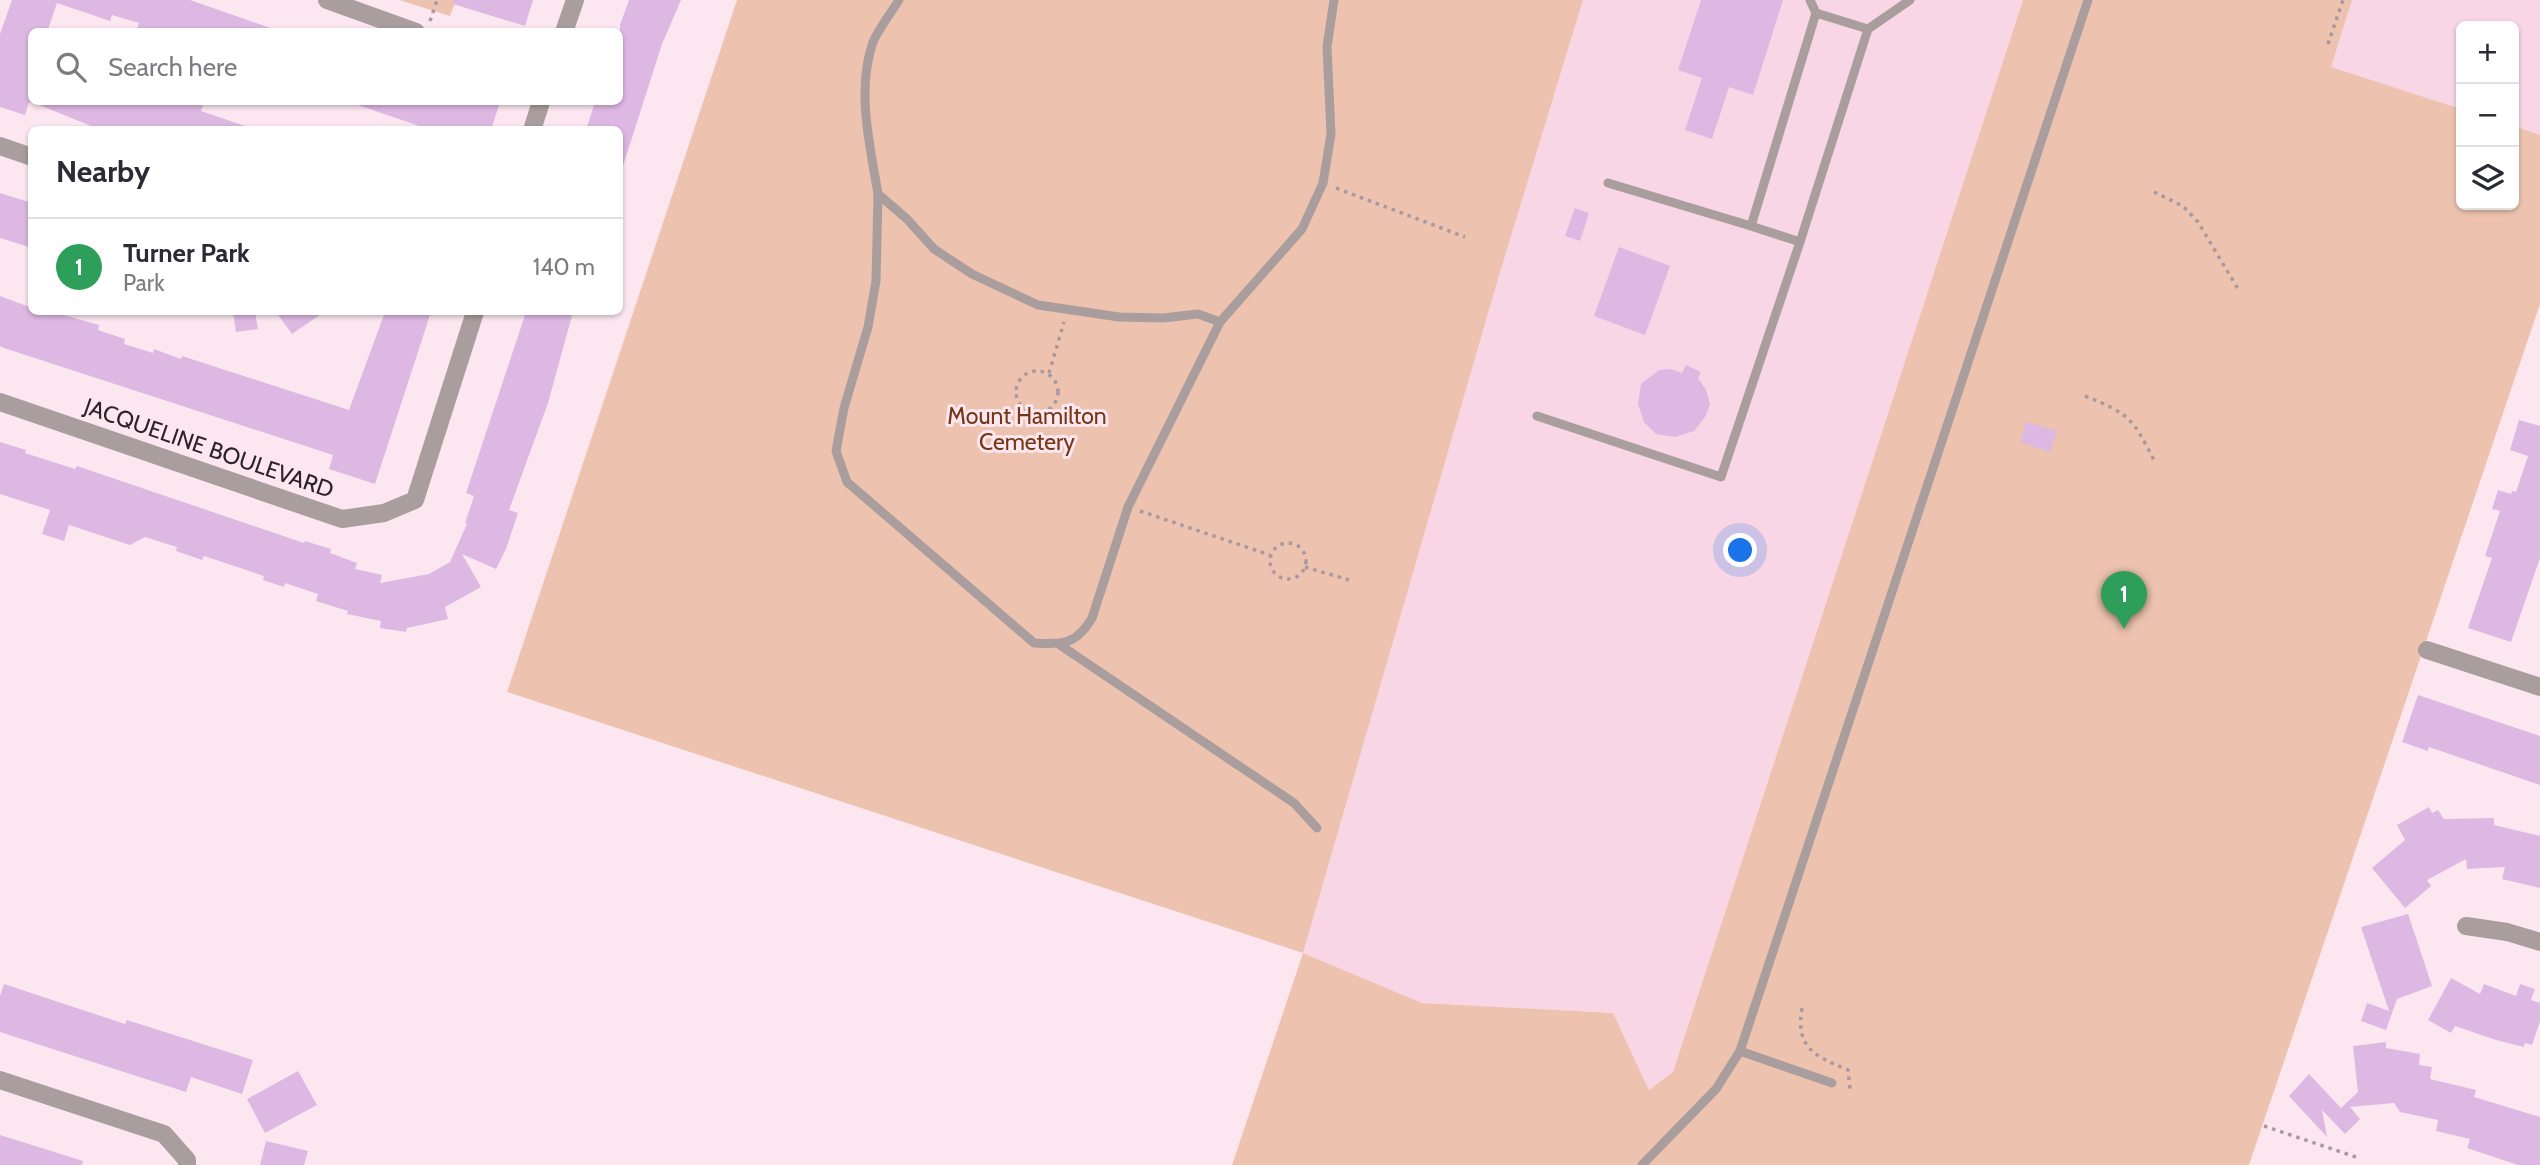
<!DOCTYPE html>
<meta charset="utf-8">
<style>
:root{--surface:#fff;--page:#f2f2f3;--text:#2b2b33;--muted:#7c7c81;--line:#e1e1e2;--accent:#b45309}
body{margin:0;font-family:Cabin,sans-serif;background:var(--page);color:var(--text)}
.controls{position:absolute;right:21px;top:21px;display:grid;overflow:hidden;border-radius:10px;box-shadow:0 2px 5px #0004}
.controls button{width:63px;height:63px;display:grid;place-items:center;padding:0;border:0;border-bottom:2px solid var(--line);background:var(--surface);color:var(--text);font:35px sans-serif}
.you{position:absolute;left:1741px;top:551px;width:24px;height:24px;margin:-18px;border:5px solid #fff;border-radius:50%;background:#1a73e8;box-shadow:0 0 0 10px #1a73e833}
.badge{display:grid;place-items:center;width:46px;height:46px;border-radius:50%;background:var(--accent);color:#fff;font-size:23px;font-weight:700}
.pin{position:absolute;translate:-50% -58px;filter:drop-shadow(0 2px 4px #0008)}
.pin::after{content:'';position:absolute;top:37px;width:24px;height:21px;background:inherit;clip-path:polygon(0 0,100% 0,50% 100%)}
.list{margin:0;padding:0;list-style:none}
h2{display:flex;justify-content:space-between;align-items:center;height:91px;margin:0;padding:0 28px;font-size:30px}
h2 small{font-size:23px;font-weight:400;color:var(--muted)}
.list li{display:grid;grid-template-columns:46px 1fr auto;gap:21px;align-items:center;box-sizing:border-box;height:98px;padding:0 28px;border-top:2px solid var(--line)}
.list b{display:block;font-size:26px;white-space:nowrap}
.list p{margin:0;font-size:23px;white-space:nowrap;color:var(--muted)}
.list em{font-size:23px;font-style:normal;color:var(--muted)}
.icon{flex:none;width:38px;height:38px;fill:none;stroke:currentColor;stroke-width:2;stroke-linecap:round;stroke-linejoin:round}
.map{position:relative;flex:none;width:2540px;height:1165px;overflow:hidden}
.search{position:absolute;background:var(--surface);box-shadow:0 2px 5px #0004;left:28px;top:28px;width:595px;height:77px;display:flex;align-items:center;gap:18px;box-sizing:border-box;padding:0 24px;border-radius:10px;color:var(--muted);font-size:26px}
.panel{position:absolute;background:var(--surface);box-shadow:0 2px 5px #0004;left:28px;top:126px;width:595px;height:189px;border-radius:10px}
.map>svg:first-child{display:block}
.built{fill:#f8d6e5}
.green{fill:#edc3af}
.building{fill:#ddb8e3}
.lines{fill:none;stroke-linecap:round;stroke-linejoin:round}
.path{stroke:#a9989f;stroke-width:3.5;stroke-dasharray:3.5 5;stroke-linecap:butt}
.lane{stroke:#aa9d9d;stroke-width:9}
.street{stroke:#aa9d9d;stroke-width:18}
.labels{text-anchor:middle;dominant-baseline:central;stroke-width:6;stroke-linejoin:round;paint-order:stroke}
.park-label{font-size:23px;fill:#763613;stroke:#fce7f0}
.street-label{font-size:23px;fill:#2c2227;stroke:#fce7f0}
</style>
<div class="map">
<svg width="2540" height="1165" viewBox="0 0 2540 1165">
<rect width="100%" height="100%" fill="#fce7f0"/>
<g class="built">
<polygon points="1583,0 2023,0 1673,1072 1649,1090 1613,1013 1422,1003 1303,953 1498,279"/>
<polygon points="2352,0 2540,0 2540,135 2514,126 2514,26 2461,26 2461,109 2330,67"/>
</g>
<g class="green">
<polygon points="399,0 456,0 450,16"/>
<polygon points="737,0 1583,0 1498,279 1303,953 1422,1003 1613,1013 1649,1090 1673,1072 2023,0 2352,0 2331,67 2461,109 2461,205 2514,205 2514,126 2540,135 2540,304 2249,1165 1232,1165 1303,953 507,692"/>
</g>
<g class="building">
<polygon points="12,0 190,0 276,30 136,32 139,23 112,15 110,21 57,3 47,32 32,32 32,103 29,102 25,115 0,107 0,34"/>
<polygon points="454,0 533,0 525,26 453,4"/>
<polygon points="629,0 681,0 662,44 623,166 620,165 620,130 586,130 595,102 620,102 620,25"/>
<polygon points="1701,0 1783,0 1753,95 1729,87 1712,139 1685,130 1702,78 1678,70"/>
<polygon points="32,102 193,102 203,105 201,111 248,127 248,130 101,130"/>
<polygon points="355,102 500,102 491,130 431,130 355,104"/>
<polygon points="0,193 32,203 32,248 0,238"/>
<polygon points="1575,208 1589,213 1580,241 1565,236"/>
<polygon points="1619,247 1670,266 1645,335 1594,316"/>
<polygon points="0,296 32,308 32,312 53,312 99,325 98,330 125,339 124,344 153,353 154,349 181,359 182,356 349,410 385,312 431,312 375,484 329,469 333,455 4,348 0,346"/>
<polygon points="233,312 255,312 258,329 236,332"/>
<polygon points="276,312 324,312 292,334"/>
<polygon points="526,312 573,312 548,403 509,510 518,513 506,549 496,569 462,554 481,587 445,607 448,619 407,628 406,632 380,628 381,621 347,614 348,611 316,601 318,594 285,583 284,587 263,580 264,576 204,556 202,560 176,551 177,547 145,537 130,545 69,525 64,541 42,534 50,510 0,494 0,442 26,450 25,453 75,469 77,466 304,543 305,541 331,549 330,553 357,563 355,569 382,575 380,583 429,574 450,562 467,524 465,523 474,496 466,493"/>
<polygon points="1686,365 1701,372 1698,378 1706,390 1710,404 1705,417 1694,431 1675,437 1656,434 1644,422 1638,404 1641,384 1659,370 1671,369 1682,373"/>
<polygon points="2519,420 2540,426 2540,558 2511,642 2468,628 2492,558 2485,556 2500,511 2492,509 2498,490 2511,494 2512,491 2516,492 2528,456 2510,450"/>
<polygon points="2026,422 2057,431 2050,452 2020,442"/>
<polygon points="2418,695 2540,736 2540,785 2429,747 2428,751 2402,742"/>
<polygon points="2429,807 2432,813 2438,810 2444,819 2494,818 2494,825 2540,836 2540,888 2502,879 2505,867 2467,869 2466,859 2427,880 2431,886 2405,908 2372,868 2405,840 2397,825"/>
<polygon points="2408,914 2432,986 2397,999 2386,1030 2361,1021 2367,1003 2389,1011 2361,927"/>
<polygon points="2451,978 2480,994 2484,984 2516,996 2520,984 2535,989 2531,1000 2540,1003 2540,1021 2532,1045 2525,1043 2524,1047 2496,1040 2455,1026 2451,1033 2428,1020"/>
<polygon points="4,984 125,1024 127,1020 253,1060 242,1094 191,1077 186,1092 0,1032 0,996"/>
<polygon points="2386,1042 2386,1048 2420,1054 2419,1065 2432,1067 2430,1079 2476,1090 2474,1097 2540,1117 2540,1165 2518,1165 2467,1148 2470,1139 2436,1131 2438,1120 2400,1112 2394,1103 2350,1107 2360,1119 2345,1134 2322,1110 2327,1137 2289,1096 2309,1074 2341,1108 2358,1092 2353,1046"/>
<polygon points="298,1071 317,1105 265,1133 247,1099"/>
<polygon points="0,1135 83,1161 82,1165 0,1165"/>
<polygon points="266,1141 308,1151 304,1165 260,1165"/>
</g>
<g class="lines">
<g class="path">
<polyline points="430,21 437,0"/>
<polyline points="2328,44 2343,0"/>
<polyline points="1336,188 1465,237"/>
<polyline points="2154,192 2183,206 2198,222 2238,289"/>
<circle cx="1037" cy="392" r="21"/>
<polyline points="1049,373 1064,322"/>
<path d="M 2085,396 C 2130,414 2132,418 2154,460"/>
<polyline points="1140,511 1270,555"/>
<circle cx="1288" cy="561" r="18"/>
<polyline points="1305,567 1349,580"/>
<path d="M 1802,1008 C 1795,1048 1815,1056 1848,1070 L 1850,1089"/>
<polyline points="2264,1126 2356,1157"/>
</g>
<g class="lane">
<path d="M 899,0 C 891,13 879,28 873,42 C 856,91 870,145 878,194 L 907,219 L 934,249 L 972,274 L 1038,305 L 1119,317 L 1163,318 L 1198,314 L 1220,322 L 1302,229 L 1323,183 L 1331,134 L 1327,47 L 1334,0"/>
<polyline points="1868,29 1910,0"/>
<polyline points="1608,183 1751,226 1816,13 1810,0"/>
<path d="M 878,194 L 876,281 L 868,327 L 844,408 L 836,451 L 847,482 L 1034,643 C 1063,645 1077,644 1092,618 L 1128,507 L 1220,322"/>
<polyline points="1751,226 1800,242 1868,29 1816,13"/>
<polyline points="1537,416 1721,477 1800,242"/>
<polyline points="1060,645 1294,803 1317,828"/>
<polyline points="1740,1051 1832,1083"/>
<polyline points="1642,1165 1716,1089 1740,1051 2088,0"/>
</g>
<g class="street">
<polyline points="327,0 416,32"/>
<polyline points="564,32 575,0"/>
<polyline points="532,130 541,102"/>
<polyline points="0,146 32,157"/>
<polyline points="0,402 342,519 384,513 415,500 475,312"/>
<polyline points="2427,650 2540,687"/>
<polyline points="2466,926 2507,932 2540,942"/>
<polyline points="0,1080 164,1134 187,1160 187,1165"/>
</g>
</g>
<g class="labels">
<g class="park-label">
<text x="1027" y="416">Mount Hamilton<tspan x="1027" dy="26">Cemetery</tspan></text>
</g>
<g class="street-label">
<text transform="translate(209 448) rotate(19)">JACQUELINE BOULEVARD</text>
</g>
</g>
</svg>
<div class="controls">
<button>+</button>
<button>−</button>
<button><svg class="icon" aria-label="layers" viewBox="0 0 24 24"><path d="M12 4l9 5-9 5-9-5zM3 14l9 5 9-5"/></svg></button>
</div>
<div class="you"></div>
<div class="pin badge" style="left:2124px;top:629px;background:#2e9e5b">1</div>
<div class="search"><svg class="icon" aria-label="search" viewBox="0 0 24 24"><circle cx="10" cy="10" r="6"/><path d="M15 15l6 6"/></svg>Search here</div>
<section class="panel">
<h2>Nearby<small></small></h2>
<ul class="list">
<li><span class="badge" style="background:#2e9e5b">1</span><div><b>Turner Park</b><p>Park</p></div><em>140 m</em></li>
</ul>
</section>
</div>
